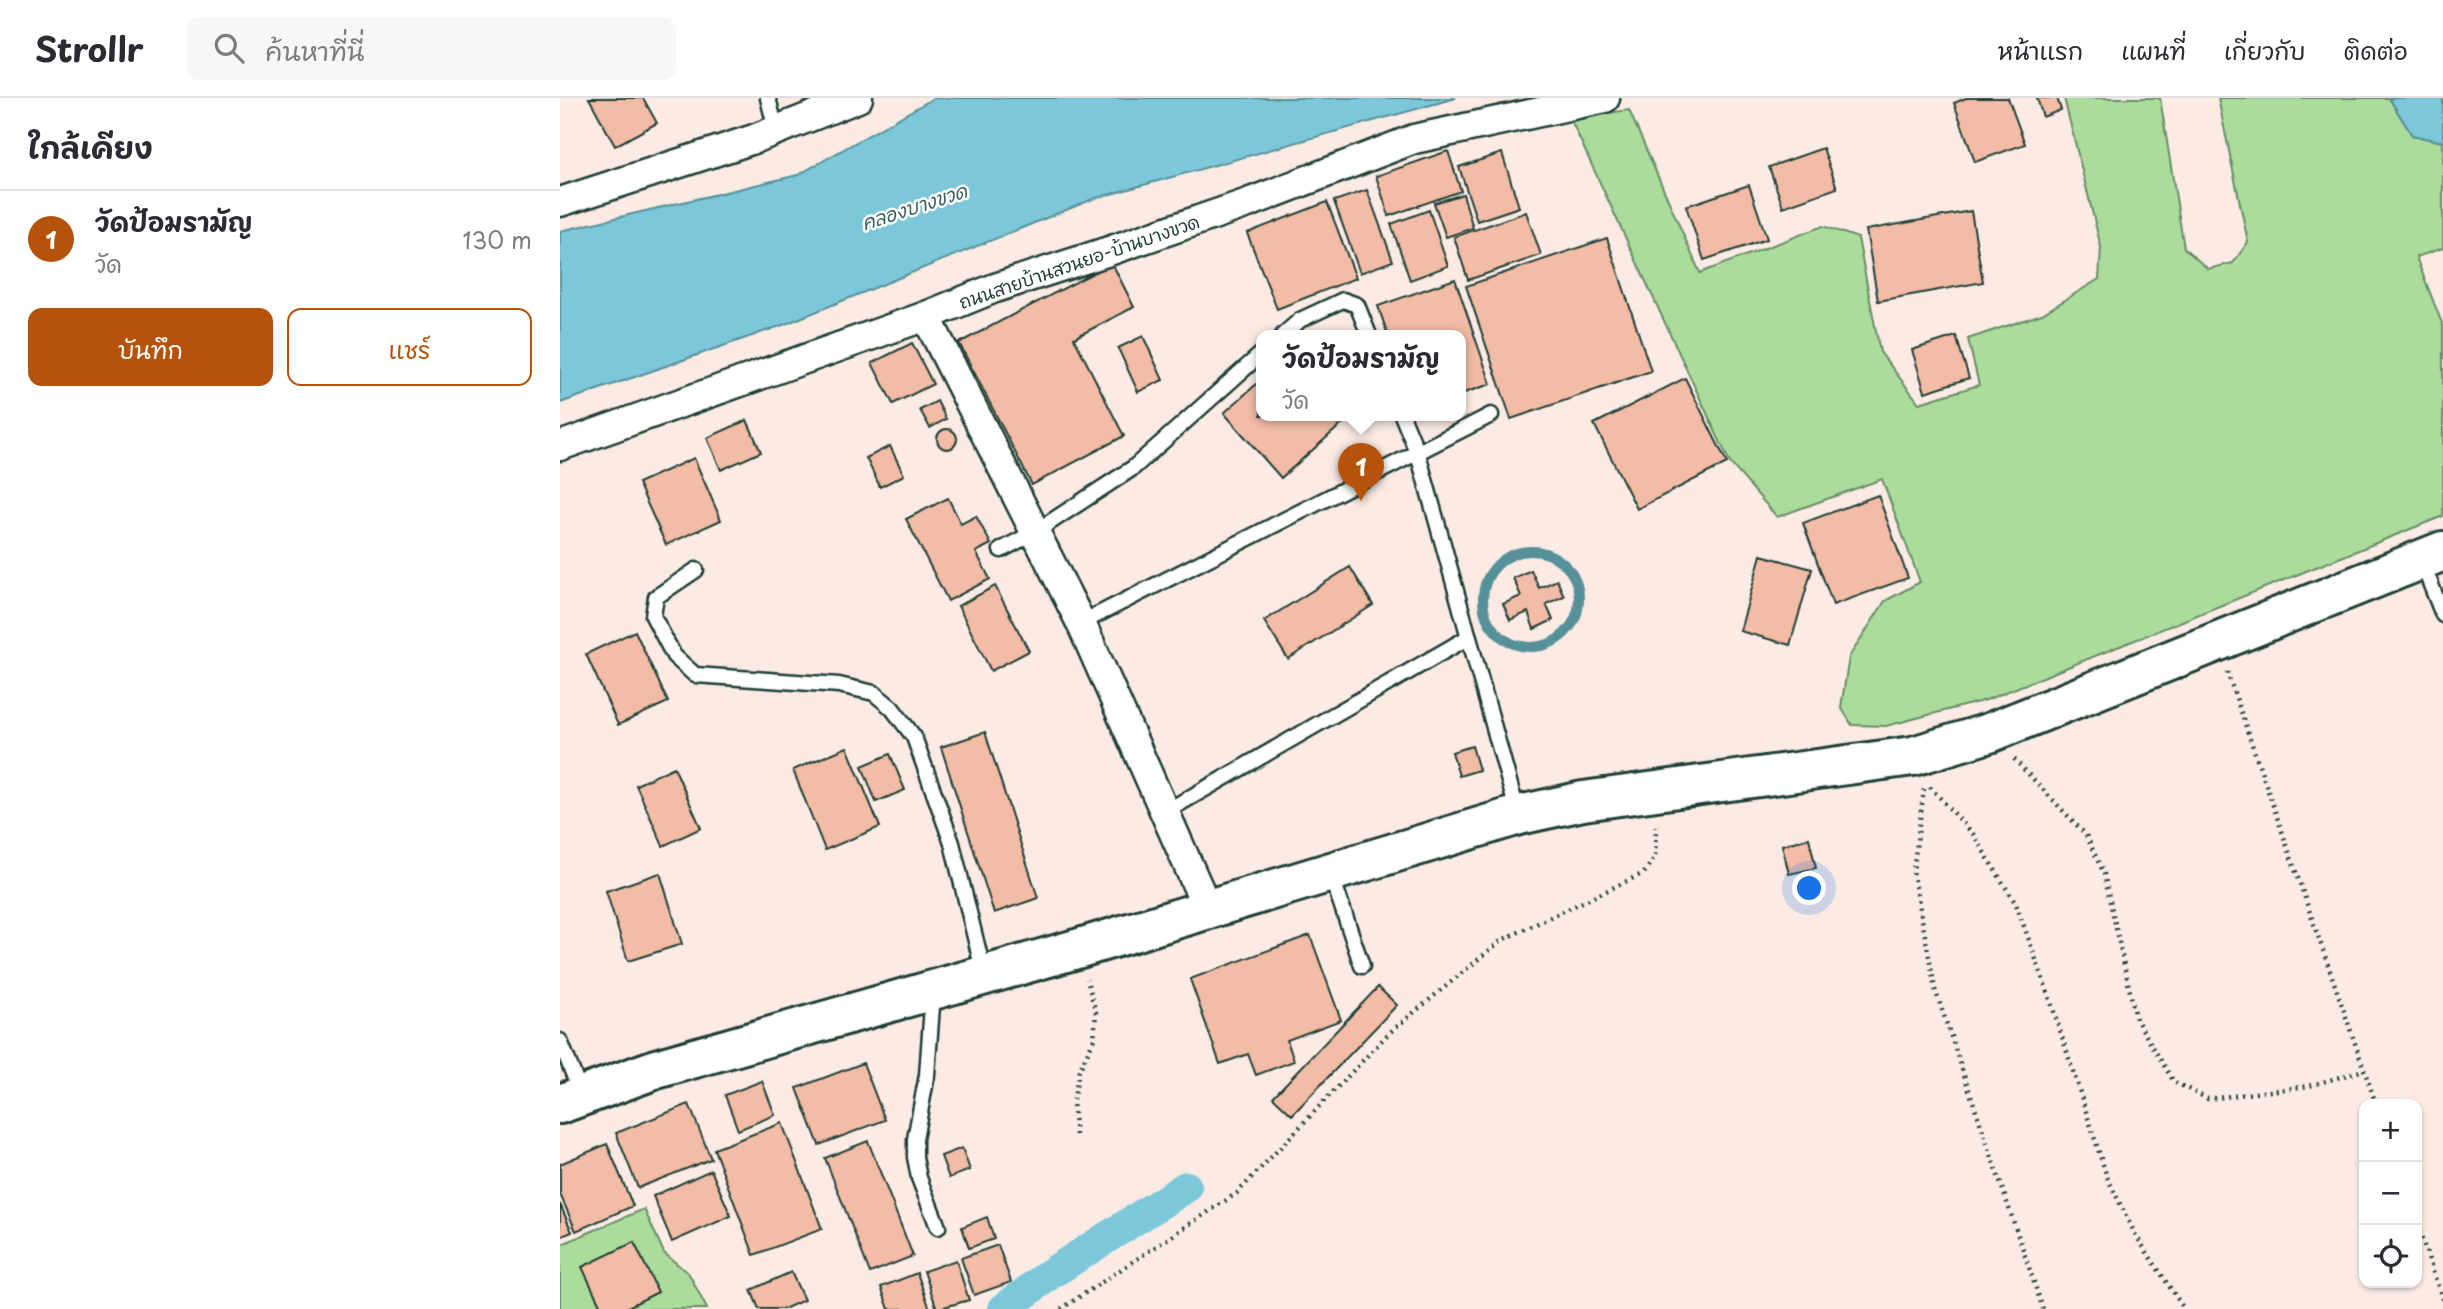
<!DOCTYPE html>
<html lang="th">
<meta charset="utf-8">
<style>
:root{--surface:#fff;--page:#f7f7f7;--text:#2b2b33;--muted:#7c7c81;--line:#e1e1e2;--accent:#b45309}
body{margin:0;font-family:"Playpen Sans","Playpen Sans Thai",sans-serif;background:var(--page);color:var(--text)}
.controls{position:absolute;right:21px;bottom:21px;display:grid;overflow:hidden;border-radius:14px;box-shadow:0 2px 5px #0004}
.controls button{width:63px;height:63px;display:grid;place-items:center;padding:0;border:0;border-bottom:2px solid var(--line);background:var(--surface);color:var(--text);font:35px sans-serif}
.you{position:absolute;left:1250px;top:791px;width:24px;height:24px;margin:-18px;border:5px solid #fff;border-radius:50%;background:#1a73e8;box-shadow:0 0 0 10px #1a73e833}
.badge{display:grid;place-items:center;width:46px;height:46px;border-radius:50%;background:var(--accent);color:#fff;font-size:23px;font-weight:700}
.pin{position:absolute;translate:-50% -58px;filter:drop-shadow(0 2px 4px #0008)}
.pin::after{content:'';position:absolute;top:37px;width:24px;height:21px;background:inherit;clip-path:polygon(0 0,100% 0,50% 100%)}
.popup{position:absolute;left:696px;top:232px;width:210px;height:91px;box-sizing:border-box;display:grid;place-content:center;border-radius:14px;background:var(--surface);filter:drop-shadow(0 2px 5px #0005);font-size:23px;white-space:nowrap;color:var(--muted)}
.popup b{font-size:26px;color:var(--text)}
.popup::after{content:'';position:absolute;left:50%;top:100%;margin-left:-14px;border:14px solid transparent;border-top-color:var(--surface)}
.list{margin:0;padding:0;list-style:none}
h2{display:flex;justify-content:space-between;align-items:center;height:91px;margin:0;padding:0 28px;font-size:30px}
h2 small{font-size:23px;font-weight:400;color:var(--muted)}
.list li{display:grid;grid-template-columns:46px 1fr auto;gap:21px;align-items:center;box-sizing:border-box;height:98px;padding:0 28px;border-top:2px solid var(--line)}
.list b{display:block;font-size:26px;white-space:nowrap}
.list p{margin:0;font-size:23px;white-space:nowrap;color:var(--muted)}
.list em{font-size:23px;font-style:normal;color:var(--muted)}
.actions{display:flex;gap:14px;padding:21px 28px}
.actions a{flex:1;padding:16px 0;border:2px solid var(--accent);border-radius:14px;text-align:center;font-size:24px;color:var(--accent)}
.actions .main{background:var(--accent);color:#fff}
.icon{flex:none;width:38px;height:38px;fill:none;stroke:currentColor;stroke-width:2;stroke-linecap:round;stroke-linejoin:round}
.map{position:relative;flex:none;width:1883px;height:1211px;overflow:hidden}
header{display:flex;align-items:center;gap:42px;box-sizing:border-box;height:98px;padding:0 35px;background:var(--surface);border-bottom:2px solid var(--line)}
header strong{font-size:33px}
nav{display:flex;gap:38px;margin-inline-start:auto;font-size:24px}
.search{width:490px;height:63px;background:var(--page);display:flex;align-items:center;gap:18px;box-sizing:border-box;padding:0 24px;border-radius:14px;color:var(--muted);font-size:26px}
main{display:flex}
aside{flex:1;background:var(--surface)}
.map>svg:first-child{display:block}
.green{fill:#acdc9c;stroke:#668c68;stroke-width:2}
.water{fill:#7bc8da;stroke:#569098;stroke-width:2}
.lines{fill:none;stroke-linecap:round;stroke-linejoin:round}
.stream{stroke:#569098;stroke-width:10}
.canal{stroke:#7bc8da;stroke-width:32}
.building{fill:#f2bca6;stroke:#1f3d34;stroke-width:2}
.service-casing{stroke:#1f3d34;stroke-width:19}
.minor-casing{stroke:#1f3d34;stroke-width:33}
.secondary-casing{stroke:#1f3d34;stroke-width:44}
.path{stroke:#1f3d34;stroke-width:4.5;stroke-dasharray:2 5;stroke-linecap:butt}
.service{stroke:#fff;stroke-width:14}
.minor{stroke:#fff;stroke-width:28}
.secondary{stroke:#fff;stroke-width:38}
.labels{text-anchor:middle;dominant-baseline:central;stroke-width:5;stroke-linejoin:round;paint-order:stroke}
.street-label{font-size:18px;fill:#1f3d34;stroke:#fff}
.water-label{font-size:19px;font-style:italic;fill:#36605e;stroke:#fff}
</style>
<header>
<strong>Strollr</strong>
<div class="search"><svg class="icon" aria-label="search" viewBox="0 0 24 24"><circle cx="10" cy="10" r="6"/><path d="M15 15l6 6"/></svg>ค้นหาที่นี่</div>
<nav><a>หน้าแรก</a><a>แผนที่</a><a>เกี่ยวกับ</a><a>ติดต่อ</a></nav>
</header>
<main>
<aside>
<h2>ใกล้เคียง<small></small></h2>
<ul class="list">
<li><span class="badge">1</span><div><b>วัดป้อมรามัญ</b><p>วัด</p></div><em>130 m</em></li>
</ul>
<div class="actions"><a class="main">บันทึก</a><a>แชร์</a></div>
</aside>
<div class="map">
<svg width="1883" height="1211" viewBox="0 0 1883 1211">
<rect width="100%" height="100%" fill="#fbebe4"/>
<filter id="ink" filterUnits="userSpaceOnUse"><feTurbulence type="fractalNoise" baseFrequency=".0143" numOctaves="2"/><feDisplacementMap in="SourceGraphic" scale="14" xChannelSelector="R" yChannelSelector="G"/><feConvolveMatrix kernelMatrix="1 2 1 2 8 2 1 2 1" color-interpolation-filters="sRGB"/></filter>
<g filter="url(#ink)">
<g class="green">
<polygon points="1504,0 1600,0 1624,150 1648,171 1673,165 1688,144 1658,0 1829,0 1852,37 1883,44 1883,150 1856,159 1883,228 1883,418 1426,602 1326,628 1292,627 1281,609 1289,559 1325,503 1360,484 1322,381 1217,419 1170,365 1010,20 1069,12 1140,175 1263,128 1298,140 1320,254 1359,305 1419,287 1408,241 1482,216 1539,181 1541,149"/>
<polygon points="84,1111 104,1155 129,1176 147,1211 0,1211 0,1147"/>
</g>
<g class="water">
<polygon points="374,0 896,0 533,101 223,227 0,305 0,133 238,77"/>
<polygon points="1829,0 1883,0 1883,44 1852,37"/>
</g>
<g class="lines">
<circle class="stream" cx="971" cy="501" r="48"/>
<polyline class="canal" points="444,1211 490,1176 626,1089"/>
</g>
<g class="building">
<polygon points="29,0 83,0 97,25 55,48"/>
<polygon points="1406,0 1448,0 1465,46 1415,64 1394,5"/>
<polygon points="1477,0 1497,0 1501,12 1483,19"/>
<polygon points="1263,50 1277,90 1223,109 1209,69"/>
<polygon points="888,53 901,93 829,118 816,78"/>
<polygon points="942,55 959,109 917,123 899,69"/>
<polygon points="1189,87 1207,141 1144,162 1126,108"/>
<polygon points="807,92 833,163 800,175 774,103"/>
<polygon points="903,96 913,130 886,139 874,105"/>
<polygon points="767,104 796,180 717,211 687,135"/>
<polygon points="869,112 888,168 850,182 831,126"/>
<polygon points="1411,113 1423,184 1318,203 1306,132"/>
<polygon points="966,114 981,157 908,182 894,139"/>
<polygon points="1047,140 1091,273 951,321 906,188"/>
<polygon points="552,165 574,209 514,240 564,338 472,387 399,245"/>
<polygon points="895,181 931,286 901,296 901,237 828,237 818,208"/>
<polygon points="583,238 603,282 578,294 558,250"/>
<polygon points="1396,238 1409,280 1365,294 1352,252"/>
<polygon points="352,245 373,286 333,306 312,265"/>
<polygon points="1125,280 1167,365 1077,411 1034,326"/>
<polygon points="701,282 701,317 792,317 721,380 664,315"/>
<polygon points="377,303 386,321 370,330 360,312"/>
<polygon points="187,322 201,354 161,372 147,340"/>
<circle cx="387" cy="341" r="10"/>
<polygon points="330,348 344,377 320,389 306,360"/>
<polygon points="134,360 161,422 106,447 78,385"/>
<polygon points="1318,397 1348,480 1273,507 1243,425"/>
<polygon points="388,400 401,426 416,418 431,446 416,454 430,481 388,503 346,421"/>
<polygon points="1201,457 1252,471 1230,547 1180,533"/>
<polygon points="790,469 813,507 728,561 704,523"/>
<polygon points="971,472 979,490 997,482 1004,498 986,506 993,522 974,531 968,514 950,522 943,506 961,498 953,480"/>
<polygon points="435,488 469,553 431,573 398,508"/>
<polygon points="75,533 108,604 58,627 26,556"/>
<polygon points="425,634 478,800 434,815 381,649"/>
<polygon points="912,648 919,672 899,678 892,654"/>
<polygon points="287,649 320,729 265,752 233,672"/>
<polygon points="330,656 345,692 316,704 302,668"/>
<polygon points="114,669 141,730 103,748 76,687"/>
<polygon points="1249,740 1256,770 1229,776 1222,747"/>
<polygon points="100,775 122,846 68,863 46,793"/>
<polygon points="750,837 781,922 727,942 734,963 696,977 688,956 660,966 630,881"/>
<polygon points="818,889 837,907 732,1017 713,999"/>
<polygon points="303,965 325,1022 259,1047 237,990"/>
<polygon points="202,983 215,1017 178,1032 165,997"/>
<polygon points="129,1006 151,1061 78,1090 56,1035"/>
<polygon points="222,1025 262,1131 194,1157 154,1051"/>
<polygon points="308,1043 353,1158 310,1175 265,1060"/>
<polygon points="47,1046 73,1108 16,1133 0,1096 0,1066"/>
<polygon points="402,1050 410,1072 389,1080 381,1058"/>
<polygon points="151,1072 171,1118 112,1144 93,1098"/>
<polygon points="0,1106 12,1134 0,1139"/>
<polygon points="427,1119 434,1141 409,1150 402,1129"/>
<polygon points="74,1144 98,1194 64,1211 42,1211 22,1169"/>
<polygon points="438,1147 451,1184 414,1197 401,1160"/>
<polygon points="396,1162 409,1202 377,1211 364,1173"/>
<polygon points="231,1174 244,1202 224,1211 199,1211 191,1192"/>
<polygon points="357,1175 370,1211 329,1211 321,1189"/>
</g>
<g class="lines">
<defs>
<g id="service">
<polyline points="208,0 216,32"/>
<polyline points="723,237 740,222 783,202 797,207 809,237"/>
<polyline points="842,317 858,356 958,716"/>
<polyline points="441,452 475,434 573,370 701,256"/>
<polyline points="1861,462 1883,517"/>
<polyline points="136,472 96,499 93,518 114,558 135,577 279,587 314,595 332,610 354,639 392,745 424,876"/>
<polyline points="521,525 931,317"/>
<polyline points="605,714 909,539"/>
<polyline points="771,776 802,868"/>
<polyline points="373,894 367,977 355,1041 355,1059 359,1080 378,1129"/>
<polyline points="0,943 21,995"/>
</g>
<g id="minor">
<polyline points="0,104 194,41 298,0"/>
<polyline points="366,218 521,525 648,812"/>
<polyline points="0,348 366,218 435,190 546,154 688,105 854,41 1045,0"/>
</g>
<polyline id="secondary" points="0,1006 96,971 520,850 959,717 1023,703 1353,658 1429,635 1883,453"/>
</defs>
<use href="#service" class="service-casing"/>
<use href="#minor" class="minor-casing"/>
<use href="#secondary" class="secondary-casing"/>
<g class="path">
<polyline points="1667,574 1816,1006"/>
<polyline points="1454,661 1526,737 1544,776 1576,921 1614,984 1648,1001 1749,988 1804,972"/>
<polyline points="1370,689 1413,736 1456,806 1488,895 1547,1079 1575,1136 1624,1211"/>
<polyline points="1364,691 1353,773 1375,891 1483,1211"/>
<polyline points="516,1037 513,1005 519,973 534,941 536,915 527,881"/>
<polyline points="1857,1127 1883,1203"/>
<polyline points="501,1211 677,1095 829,935 942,842 1084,775 1095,759 1096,728"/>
</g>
<use href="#service" class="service"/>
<use href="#minor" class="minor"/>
<use href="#secondary" class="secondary"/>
</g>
</g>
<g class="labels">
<g class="street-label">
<text transform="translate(519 163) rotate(-19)">ถนนสายบ้านสวนยอ-บ้านบางขวด</text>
</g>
<g class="water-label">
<text transform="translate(354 108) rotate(-18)">คลองบางขวด</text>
</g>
</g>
</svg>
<div class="controls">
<button>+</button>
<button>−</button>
<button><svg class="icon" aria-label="locate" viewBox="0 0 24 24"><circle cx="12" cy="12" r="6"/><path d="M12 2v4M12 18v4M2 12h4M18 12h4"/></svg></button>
</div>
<div class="you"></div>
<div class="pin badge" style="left:801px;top:403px">1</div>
<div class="popup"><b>วัดป้อมรามัญ</b>วัด</div>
</div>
</main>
